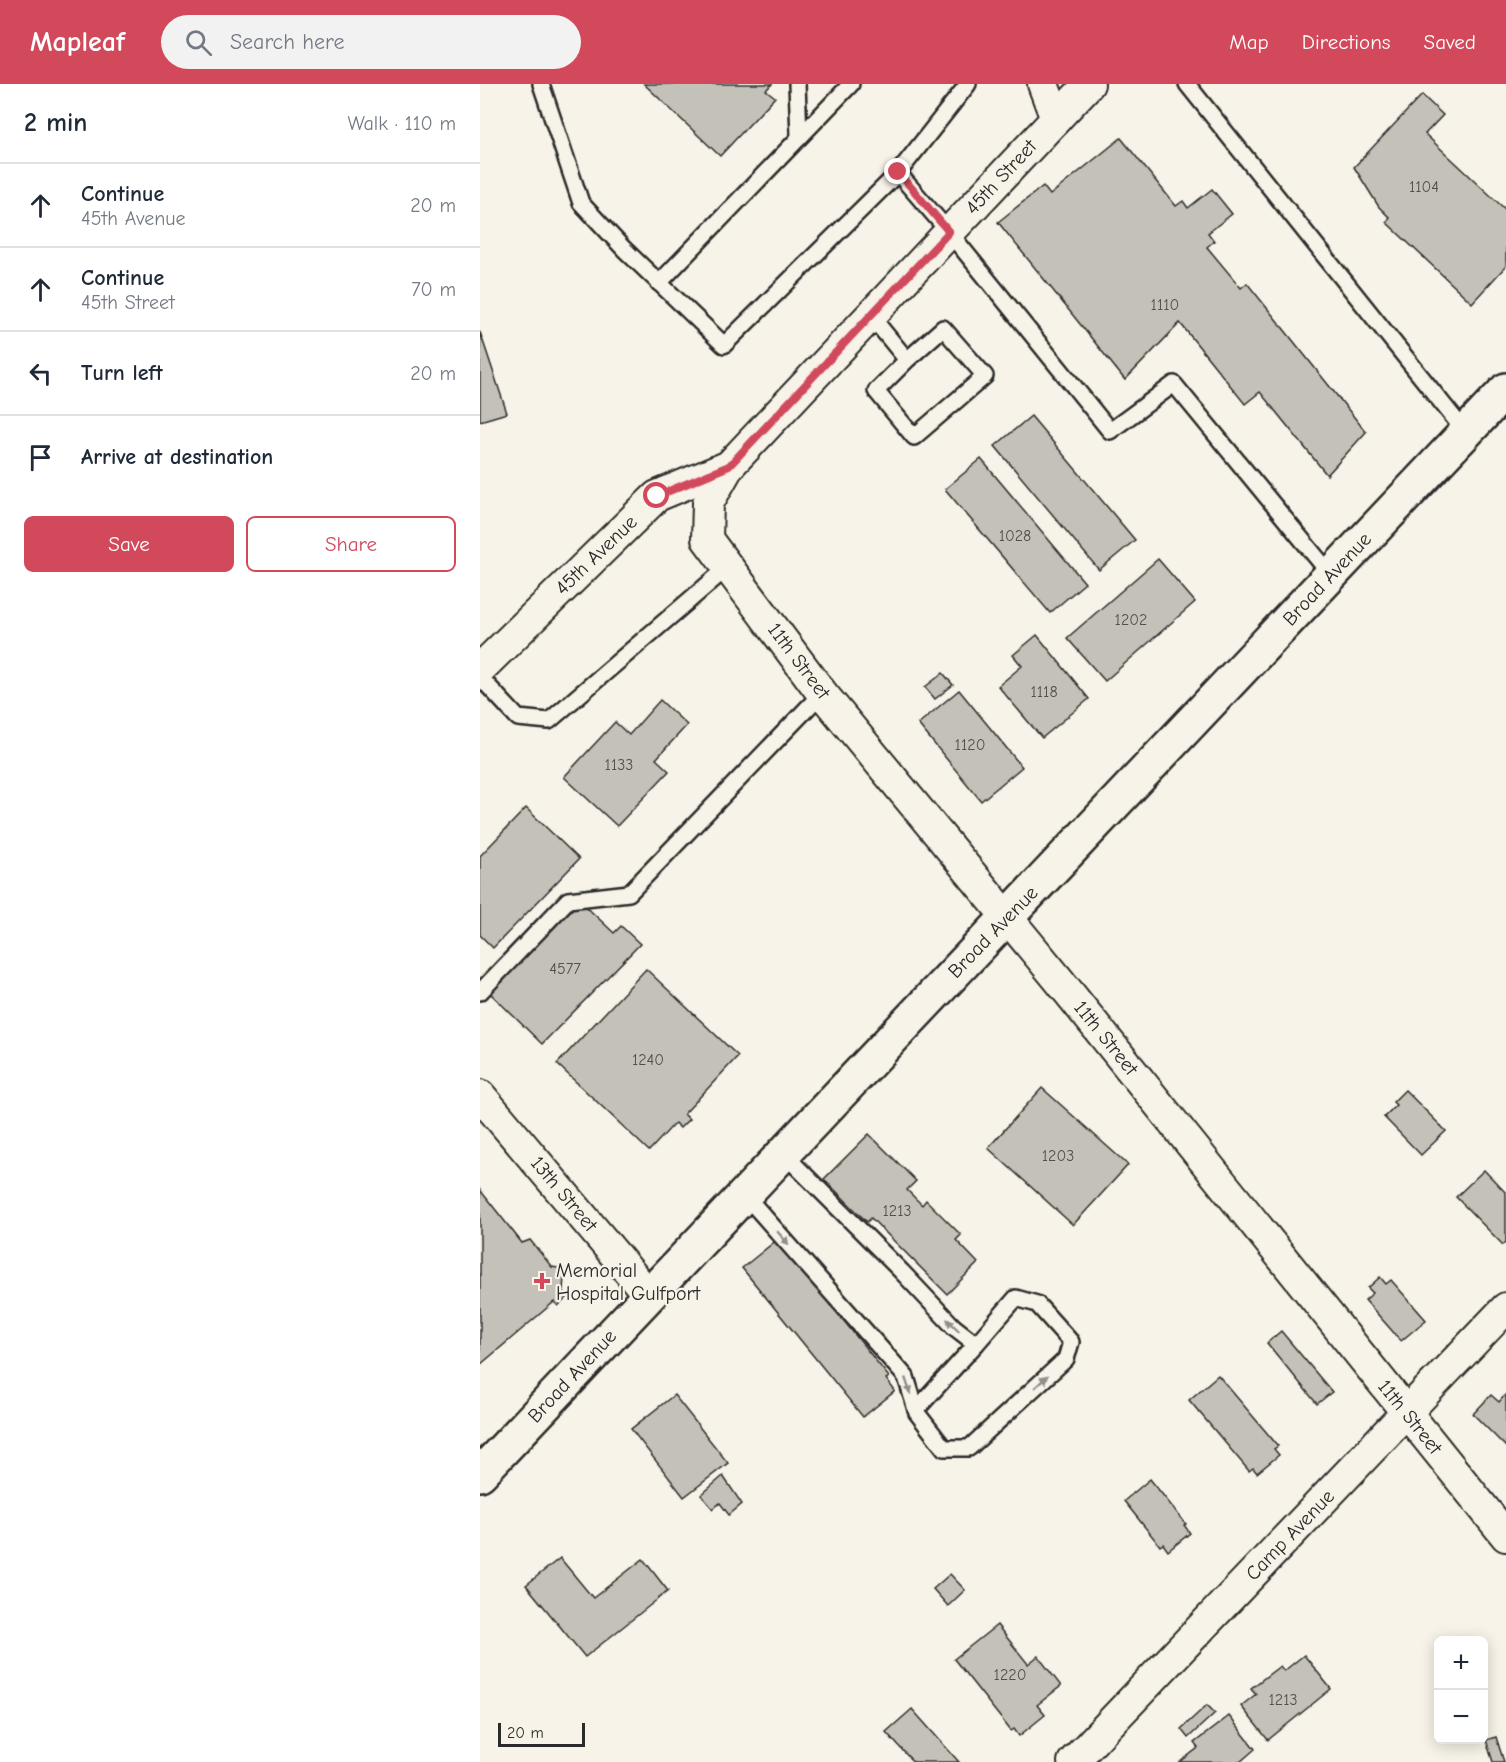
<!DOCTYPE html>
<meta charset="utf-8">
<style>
:root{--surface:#fff;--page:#f2f2f3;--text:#1f2937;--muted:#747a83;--line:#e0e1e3;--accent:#d1495b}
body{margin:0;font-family:"Comic Neue",sans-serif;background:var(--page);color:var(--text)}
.controls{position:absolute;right:18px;bottom:18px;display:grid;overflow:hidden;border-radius:9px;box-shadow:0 3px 15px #0003}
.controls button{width:54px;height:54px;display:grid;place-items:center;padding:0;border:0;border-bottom:2px solid var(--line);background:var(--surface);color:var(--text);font:30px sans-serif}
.scale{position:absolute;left:18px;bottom:15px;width:87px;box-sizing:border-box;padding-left:6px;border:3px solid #2b2b2b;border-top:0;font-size:16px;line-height:21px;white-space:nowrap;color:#2b2b2b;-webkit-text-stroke:4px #f7f3e8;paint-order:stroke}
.stop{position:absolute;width:18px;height:18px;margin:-14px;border:4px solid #d1495b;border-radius:50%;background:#fff}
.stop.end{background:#d1495b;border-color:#fff;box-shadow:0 2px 6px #0008}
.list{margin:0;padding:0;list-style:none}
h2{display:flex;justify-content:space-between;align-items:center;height:78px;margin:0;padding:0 24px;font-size:26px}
h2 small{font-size:20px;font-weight:400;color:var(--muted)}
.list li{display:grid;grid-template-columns:39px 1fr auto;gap:18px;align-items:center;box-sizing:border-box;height:84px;padding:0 24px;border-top:2px solid var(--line)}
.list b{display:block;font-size:22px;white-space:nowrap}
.list p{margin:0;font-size:20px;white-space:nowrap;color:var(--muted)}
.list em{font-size:20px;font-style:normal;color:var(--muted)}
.actions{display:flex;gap:12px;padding:18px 24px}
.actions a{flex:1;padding:14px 0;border:2px solid var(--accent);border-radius:9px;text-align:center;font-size:21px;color:var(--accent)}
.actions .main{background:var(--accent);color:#fff}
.icon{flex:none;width:33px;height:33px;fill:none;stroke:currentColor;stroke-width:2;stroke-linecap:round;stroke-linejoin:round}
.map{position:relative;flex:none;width:1026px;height:1678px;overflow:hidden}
header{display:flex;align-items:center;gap:36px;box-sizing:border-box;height:84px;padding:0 30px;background:var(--accent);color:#fff}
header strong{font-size:28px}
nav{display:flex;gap:33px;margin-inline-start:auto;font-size:21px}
.search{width:420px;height:54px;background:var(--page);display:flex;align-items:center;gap:15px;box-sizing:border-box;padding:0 21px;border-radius:33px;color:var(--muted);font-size:22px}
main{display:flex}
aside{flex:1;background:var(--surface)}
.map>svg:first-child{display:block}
.building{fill:#c4c1b9;stroke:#2b2b2b;stroke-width:1.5}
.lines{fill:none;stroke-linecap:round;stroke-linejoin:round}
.lane-casing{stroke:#2b2b2b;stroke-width:20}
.street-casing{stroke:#2b2b2b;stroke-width:34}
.secondary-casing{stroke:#2b2b2b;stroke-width:38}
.lane{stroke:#f7f3e8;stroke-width:15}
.street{stroke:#f7f3e8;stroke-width:30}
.secondary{stroke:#f7f3e8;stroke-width:33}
.oneway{fill:#918f8a}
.route{stroke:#d1495b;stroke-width:8}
.poi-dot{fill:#d1495b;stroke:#f7f3e8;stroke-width:2}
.labels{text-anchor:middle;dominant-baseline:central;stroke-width:4.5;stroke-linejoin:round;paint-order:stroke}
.number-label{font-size:16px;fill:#51504e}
.street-label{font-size:20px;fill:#2b2b2b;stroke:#f7f3e8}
.poi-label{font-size:20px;fill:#2b2b2b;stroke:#f7f3e8;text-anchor:start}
</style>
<header>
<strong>Mapleaf</strong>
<div class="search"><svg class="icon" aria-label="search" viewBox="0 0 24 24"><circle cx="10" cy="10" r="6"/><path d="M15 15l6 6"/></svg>Search here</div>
<nav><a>Map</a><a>Directions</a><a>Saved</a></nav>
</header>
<main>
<aside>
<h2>2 min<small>Walk · 110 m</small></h2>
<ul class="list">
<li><svg class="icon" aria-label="ahead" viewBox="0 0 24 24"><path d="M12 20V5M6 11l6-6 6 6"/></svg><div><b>Continue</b><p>45th Avenue</p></div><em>20 m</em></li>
<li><svg class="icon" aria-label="ahead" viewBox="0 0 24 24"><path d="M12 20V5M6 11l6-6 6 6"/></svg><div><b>Continue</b><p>45th Street</p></div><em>70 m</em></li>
<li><svg class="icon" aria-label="left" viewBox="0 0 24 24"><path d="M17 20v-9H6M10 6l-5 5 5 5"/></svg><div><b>Turn left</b></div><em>20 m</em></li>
<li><svg class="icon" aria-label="arrive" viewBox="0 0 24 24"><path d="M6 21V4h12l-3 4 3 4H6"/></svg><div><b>Arrive at destination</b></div></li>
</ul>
<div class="actions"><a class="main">Save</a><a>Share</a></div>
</aside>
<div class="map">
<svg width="1026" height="1678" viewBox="0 0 1026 1678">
<rect width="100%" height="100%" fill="#f7f3e8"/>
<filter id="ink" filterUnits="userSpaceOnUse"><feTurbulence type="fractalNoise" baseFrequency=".0167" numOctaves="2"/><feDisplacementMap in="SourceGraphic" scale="12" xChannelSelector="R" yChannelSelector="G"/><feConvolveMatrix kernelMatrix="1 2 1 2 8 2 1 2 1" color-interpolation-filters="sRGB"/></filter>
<g filter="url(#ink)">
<g class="building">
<polygon points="164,0 292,0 286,6 295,13 240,72"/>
<polygon points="942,11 963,31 945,50 1026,126 1026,182 992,219 906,138 910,134 899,123 874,83"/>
<polygon points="641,54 696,122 703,117 708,124 732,105 752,130 728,149 734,157 727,163 761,204 767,199 886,348 847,391 780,308 765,320 700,239 645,296 518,138 563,102 570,111"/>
<polygon points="0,248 27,329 0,337"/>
<polygon points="551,332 655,456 619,486 515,362"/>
<polygon points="501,375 605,499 570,529 465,405"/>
<polygon points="678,475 715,518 625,597 587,554"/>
<polygon points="557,551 609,615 562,654 518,602 542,582 533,571"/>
<polygon points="463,589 473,601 455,615 445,603"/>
<polygon points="479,606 542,683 501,717 438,640"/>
<polygon points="180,616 207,641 176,675 189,687 137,742 84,693 135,638 149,651"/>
<polygon points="46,724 99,775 13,864 0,851 0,772"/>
<polygon points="100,817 134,849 141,842 160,860 62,960 10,909"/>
<polygon points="166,885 258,972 204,1030 209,1035 200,1044 195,1039 169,1067 77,980"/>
<polygon points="562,1004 648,1081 593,1141 508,1064"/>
<polygon points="925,1006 966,1047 941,1071 904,1033 916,1021 913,1018"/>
<polygon points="389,1050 436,1097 427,1106 442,1121 446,1116 481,1151 476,1156 498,1179 467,1210 391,1134 387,1138 344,1095"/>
<polygon points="1004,1086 1026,1109 1026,1158 1023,1161 976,1113"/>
<polygon points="0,1106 42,1159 50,1156 72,1183 78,1184 81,1182 88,1190 84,1193 83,1207 89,1212 78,1222 74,1218 0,1281"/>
<polygon points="298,1155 409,1293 406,1295 415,1307 383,1333 262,1184"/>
<polygon points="900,1193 906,1200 911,1196 946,1236 921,1257 885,1216 893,1209 888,1204"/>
<polygon points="801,1247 852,1308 837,1320 787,1259"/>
<polygon points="738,1291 798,1362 794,1365 799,1371 777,1389 773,1384 769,1387 709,1316"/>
<polygon points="1026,1310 1026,1363 993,1330 1011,1311 1019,1318"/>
<polygon points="194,1311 248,1379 204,1413 151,1345"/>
<polygon points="243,1392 262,1420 249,1431 240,1419 233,1425 221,1411"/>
<polygon points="670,1395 706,1440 704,1441 710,1449 688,1467 683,1460 680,1462 644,1417"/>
<polygon points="80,1474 113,1514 163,1475 188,1507 105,1573 46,1501"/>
<polygon points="470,1490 485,1506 468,1522 453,1505"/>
<polygon points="517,1541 548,1580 558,1572 581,1602 557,1621 565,1631 539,1652 534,1645 531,1647 474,1575"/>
<polygon points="824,1571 851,1605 788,1656 761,1622 776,1610 771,1604 800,1582 804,1587"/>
<polygon points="727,1621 735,1629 708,1654 701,1645"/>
<polygon points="432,1625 479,1678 433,1678 406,1648"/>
<polygon points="749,1632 775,1665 760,1678 700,1678 718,1664 714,1659"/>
<polygon points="1016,1653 1024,1678 1013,1678 1006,1656"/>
</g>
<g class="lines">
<defs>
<g id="lane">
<polyline points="61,0 101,119 144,165 244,261 418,89 469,148 630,347 694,300 851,491"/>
<polyline points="317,0 319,52"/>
<polyline points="707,0 986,349"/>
<polyline points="418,89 488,0"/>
<polyline points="179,199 371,0"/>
<polyline points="391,232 427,276 396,307 434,353 505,292 463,244 427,276"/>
<polyline points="0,593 38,634 69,637 248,483"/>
<polyline points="0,908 88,816 149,809 342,609"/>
<polyline points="264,1110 426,1293 437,1329 464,1364 489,1364 586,1275 591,1258 557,1220 536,1214 496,1260 474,1243 422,1188 303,1069"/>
<polyline points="436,1326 496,1260"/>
</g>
<g id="street">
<polyline points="563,0 576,35"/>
<polyline points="609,0 249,382 228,419 227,455 342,609 578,895 1026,1452"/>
<polyline points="0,585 177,412 249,382"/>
<polyline points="0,1011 168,1210"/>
<polyline points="593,1678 1026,1224"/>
</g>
<polyline id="secondary" points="0,1390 1026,306"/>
</defs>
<use href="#lane" class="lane-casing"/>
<use href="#street" class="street-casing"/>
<use href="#secondary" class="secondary-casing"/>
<use href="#lane" class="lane"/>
<use href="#street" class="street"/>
<use href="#secondary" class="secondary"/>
</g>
<defs><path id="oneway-solid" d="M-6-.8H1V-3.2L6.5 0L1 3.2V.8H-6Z" transform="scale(1.5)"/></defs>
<g class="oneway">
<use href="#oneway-solid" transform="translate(303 1154) rotate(49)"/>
<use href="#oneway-solid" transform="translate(473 1241) rotate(-136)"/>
<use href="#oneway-solid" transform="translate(561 1298) rotate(-42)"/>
<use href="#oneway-solid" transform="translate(428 1302) rotate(71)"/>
</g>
</g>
<g class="lines" filter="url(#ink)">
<polyline class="route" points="177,412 249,382 469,148 418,88"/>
</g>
<path class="poi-dot" d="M59 1188h6v6h6v6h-6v6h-6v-6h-6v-6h6z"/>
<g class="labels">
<g class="number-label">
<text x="944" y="103">1104</text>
<text x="685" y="221">1110</text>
<text x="535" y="452">1028</text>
<text x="651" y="536">1202</text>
<text x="564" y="608">1118</text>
<text x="490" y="661">1120</text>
<text x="139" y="681">1133</text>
<text x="85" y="885">4577</text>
<text x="168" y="976">1240</text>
<text x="578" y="1072">1203</text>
<text x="417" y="1127">1213</text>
<text x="530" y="1591">1220</text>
<text x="803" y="1616">1213</text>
</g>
<g class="street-label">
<text transform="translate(521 93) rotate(-47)">45th Street</text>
<text transform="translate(116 471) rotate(-44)">45th Avenue</text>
<text transform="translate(847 495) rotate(-47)">Broad Avenue</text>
<text transform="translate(319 577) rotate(53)">11th Street</text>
<text transform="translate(513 848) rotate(-46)">Broad Avenue</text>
<text transform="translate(626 954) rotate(51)">11th Street</text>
<text transform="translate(84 1110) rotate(50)">13th Street</text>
<text transform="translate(92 1292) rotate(-47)">Broad Avenue</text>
<text transform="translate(930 1333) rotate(51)">11th Street</text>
<text transform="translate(810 1451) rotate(-46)">Camp Avenue</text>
</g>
<g class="poi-label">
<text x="76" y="1186">Memorial<tspan x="76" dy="23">Hospital Gulfport</tspan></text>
</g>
</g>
</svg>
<div class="controls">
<button>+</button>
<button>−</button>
</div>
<div class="scale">20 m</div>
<div class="stop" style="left:177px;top:412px"></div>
<div class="stop end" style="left:418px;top:88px"></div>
</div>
</main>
